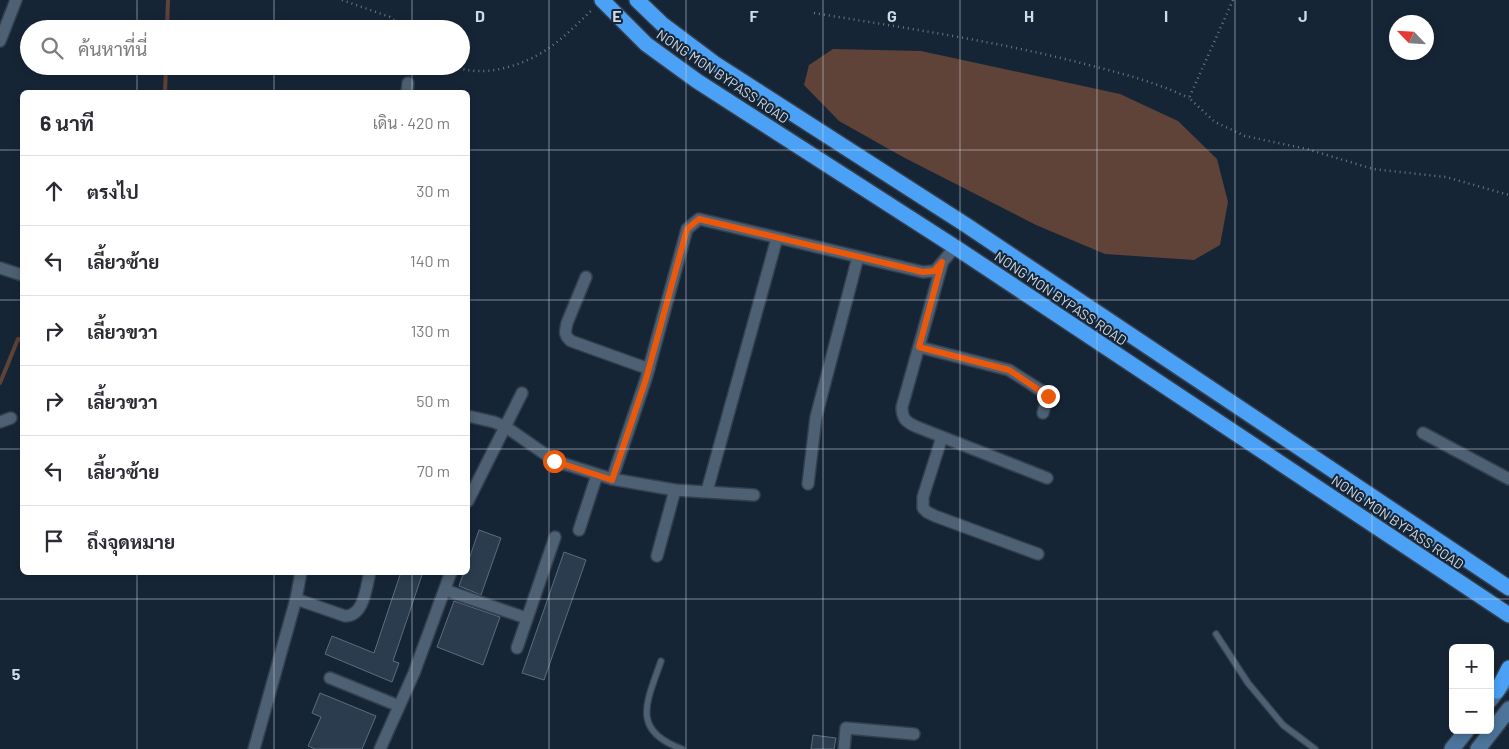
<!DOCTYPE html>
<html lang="th">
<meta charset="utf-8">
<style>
:root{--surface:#fff;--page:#f7f7f7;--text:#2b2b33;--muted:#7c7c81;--line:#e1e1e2}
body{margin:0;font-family:Barlow,Sarabun,sans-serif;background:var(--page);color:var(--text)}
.controls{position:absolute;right:15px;bottom:15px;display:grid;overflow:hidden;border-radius:8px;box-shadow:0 2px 8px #0003}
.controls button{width:45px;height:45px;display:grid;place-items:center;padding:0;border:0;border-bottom:1px solid var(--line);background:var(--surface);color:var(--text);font:25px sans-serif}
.compass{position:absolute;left:1389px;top:15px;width:45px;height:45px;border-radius:50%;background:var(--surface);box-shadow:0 2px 8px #0003;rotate:295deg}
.stop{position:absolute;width:15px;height:15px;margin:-11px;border:4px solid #ea580c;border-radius:50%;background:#fff}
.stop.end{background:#ea580c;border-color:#fff;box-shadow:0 1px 5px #0008}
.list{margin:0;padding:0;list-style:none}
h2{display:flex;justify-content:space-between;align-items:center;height:65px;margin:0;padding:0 20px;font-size:21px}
h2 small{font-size:16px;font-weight:400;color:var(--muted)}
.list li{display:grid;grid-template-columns:32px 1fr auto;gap:15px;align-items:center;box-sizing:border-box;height:70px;padding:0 20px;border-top:1px solid var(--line)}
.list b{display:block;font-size:19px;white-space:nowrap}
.list em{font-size:16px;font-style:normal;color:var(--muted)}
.icon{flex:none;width:28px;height:28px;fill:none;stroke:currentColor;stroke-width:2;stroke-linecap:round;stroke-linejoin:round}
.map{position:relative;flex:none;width:1509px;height:749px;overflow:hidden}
.search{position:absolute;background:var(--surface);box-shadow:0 2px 8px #0003;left:20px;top:20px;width:450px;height:55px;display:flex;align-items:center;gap:12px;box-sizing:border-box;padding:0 18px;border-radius:28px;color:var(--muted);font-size:19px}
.panel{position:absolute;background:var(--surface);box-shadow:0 2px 8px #0003;left:20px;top:90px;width:450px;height:485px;border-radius:8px}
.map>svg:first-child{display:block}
.water{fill:#5f4238}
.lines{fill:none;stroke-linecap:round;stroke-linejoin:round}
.stream{stroke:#5f4238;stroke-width:4}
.building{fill:#2b3c4e;stroke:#5a6c7f}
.lane-casing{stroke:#333f4d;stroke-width:8}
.street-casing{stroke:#333f4d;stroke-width:14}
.secondary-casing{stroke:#333f4d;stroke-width:18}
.highway-casing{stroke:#333f4d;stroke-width:18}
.path{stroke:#6a7786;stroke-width:2.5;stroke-dasharray:1 4;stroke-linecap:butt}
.lane{stroke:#4e6073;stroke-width:5.5}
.street{stroke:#4e6073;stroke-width:11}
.secondary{stroke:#4d749a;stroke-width:15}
.highway{stroke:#4ba1f5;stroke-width:15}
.route{stroke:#ea580c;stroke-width:6}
.grid{fill:none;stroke:#d0dbe6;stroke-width:1;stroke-opacity:0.55}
.labels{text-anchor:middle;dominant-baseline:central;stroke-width:4;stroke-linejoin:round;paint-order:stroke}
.street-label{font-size:14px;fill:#d0dbe6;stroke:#162536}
.grid-label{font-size:16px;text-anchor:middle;font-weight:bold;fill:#d0dbe6;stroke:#162536;stroke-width:4;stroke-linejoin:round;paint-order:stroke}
</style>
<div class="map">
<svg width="1509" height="749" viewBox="0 0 1509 749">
<rect width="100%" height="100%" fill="#162536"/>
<polygon class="water" points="833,49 921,51 1120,94 1178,121 1217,159 1228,202 1220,245 1194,260 1105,254 1036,225 903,157 839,121 804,85 809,65"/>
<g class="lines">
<g class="stream">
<polyline points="167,29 168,0"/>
<polyline points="165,92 166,66"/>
<polyline points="0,383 18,339 22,340"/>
</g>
</g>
<g class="building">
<polygon points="479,530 501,538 481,595 459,586 464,572 468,572 468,562"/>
<polygon points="564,552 586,560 544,680 522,673"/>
<polygon points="401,572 423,572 393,661 399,663 392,682 325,654 332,636 374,653"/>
<polygon points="454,601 500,617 483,665 437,647"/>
<polygon points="320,693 376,716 362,749 315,749 308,746 321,717 312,713"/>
<polygon points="813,735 836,738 834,749 811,749"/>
</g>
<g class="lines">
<defs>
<g id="lane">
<polyline points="1216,634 1248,683 1283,725 1315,749"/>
<path d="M 661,661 C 647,702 630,730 682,749"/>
</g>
<g id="street">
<polyline points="0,41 16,0"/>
<polyline points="407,92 408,83"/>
<path d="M 942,264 L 902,407 C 902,419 906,422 917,427 L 1047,478"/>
<polyline points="0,268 22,275"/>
<path d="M 586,277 L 567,323 C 565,332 564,335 571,341 L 649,369"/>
<polyline points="919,347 1009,370 1048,395 1043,413"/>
<polyline points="468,416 494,422 506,427 555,461 612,479 675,490 754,495"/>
<polyline points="0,422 11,418"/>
<polyline points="1423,433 1509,479"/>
<polyline points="942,437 923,497 923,508 927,512 935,516 1038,554"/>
<polyline points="612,479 646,379 687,229 699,219 923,272 935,271 955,247"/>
<polyline points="808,484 816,417 858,257"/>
<polyline points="707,491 777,238"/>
<polyline points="468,501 522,393"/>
<polyline points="579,530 597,475"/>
<polyline points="657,556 675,490"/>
<polyline points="445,590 526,618"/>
<path d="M 296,599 L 345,616 C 364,616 366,588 370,572"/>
<polyline points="517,648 555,537"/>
<polyline points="330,678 399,706"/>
<polyline points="254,749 296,599 301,572"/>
<polyline points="380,749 414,673 451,572"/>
<polyline points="844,749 846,728 914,734"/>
</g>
<g id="secondary">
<polyline points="1490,700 1505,681"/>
<polyline points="1452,749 1467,730"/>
<polyline points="1478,749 1509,709"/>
</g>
<g id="highway">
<polyline points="602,0 646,44 697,81 955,247 1509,615"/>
<polyline points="637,0 662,24 714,63 966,225 1509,588"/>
<polyline points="1497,691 1509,668"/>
</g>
</defs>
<use href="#lane" class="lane-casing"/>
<use href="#street" class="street-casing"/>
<use href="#secondary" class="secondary-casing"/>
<use href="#highway" class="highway-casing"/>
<g class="path">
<polyline points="342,0 390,17 405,29"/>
<polyline points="1233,0 1189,98 1215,122 1245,136 1307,149 1373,169 1446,177 1509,195"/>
<path d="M 814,13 C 905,28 996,41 1085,64 C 1120,73 1156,82 1189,98"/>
<path d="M 454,66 C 483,79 525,65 549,48 C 565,37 579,22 593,9"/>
</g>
<use href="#lane" class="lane"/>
<use href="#street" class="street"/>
<use href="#secondary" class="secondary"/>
<use href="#highway" class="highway"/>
</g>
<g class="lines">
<polyline class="route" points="554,461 612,480 646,379 687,229 699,219 923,272 934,271 942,262 919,347 1009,370 1048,396"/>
</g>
<path class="grid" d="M 137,0 L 137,29M 274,0 L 274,29M 412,0 L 412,29M 549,0 L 549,749M 686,0 L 686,749M 823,0 L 823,749M 960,0 L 960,749M 1097,0 L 1097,749M 1235,0 L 1235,749M 1372,0 L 1372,749M 137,66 L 137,92M 274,66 L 274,92M 412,66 L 412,92M 0,150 L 22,150M 468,150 L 1509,150M 0,300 L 22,300M 468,300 L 1509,300M 0,449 L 22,449M 468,449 L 1509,449M 137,572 L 137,749M 274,572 L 274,749M 412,572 L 412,749M 0,599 L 1509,599"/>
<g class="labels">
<g class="street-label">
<text transform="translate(723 76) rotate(34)">NONG MON BYPASS ROAD</text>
<text transform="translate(1061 298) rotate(34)">NONG MON BYPASS ROAD</text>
<text transform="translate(1398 522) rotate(34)">NONG MON BYPASS ROAD</text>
</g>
</g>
<g class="grid-label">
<text x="480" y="22">D</text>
<text x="617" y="22">E</text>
<text x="754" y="22">F</text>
<text x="892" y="22">G</text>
<text x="1029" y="22">H</text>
<text x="1166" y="22">I</text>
<text x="1303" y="22">J</text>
<text x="16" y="680">5</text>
</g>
</svg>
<div class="controls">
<button>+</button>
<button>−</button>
</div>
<svg class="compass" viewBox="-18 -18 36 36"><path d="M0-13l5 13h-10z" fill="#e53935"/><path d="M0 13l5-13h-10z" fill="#7c7c81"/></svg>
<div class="stop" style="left:554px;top:461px"></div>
<div class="stop end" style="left:1048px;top:396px"></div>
<div class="search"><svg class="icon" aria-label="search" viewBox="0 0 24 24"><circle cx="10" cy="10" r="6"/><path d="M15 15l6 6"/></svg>ค้นหาที่นี่</div>
<section class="panel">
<h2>6 นาที<small>เดิน · 420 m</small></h2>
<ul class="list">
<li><svg class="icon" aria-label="ahead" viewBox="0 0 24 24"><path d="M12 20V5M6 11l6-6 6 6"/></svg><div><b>ตรงไป</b></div><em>30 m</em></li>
<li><svg class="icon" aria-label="left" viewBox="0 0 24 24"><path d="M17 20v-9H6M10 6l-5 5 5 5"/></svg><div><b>เลี้ยวซ้าย</b></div><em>140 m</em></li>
<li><svg class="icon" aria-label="right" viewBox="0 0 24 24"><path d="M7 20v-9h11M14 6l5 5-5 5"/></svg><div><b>เลี้ยวขวา</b></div><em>130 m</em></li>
<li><svg class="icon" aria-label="right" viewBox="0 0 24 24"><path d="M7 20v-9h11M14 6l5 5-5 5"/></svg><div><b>เลี้ยวขวา</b></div><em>50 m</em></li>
<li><svg class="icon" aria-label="left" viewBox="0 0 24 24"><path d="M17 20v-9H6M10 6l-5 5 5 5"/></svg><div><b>เลี้ยวซ้าย</b></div><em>70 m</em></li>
<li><svg class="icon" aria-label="arrive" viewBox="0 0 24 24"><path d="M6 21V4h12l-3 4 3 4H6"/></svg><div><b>ถึงจุดหมาย</b></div></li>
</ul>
</section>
</div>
